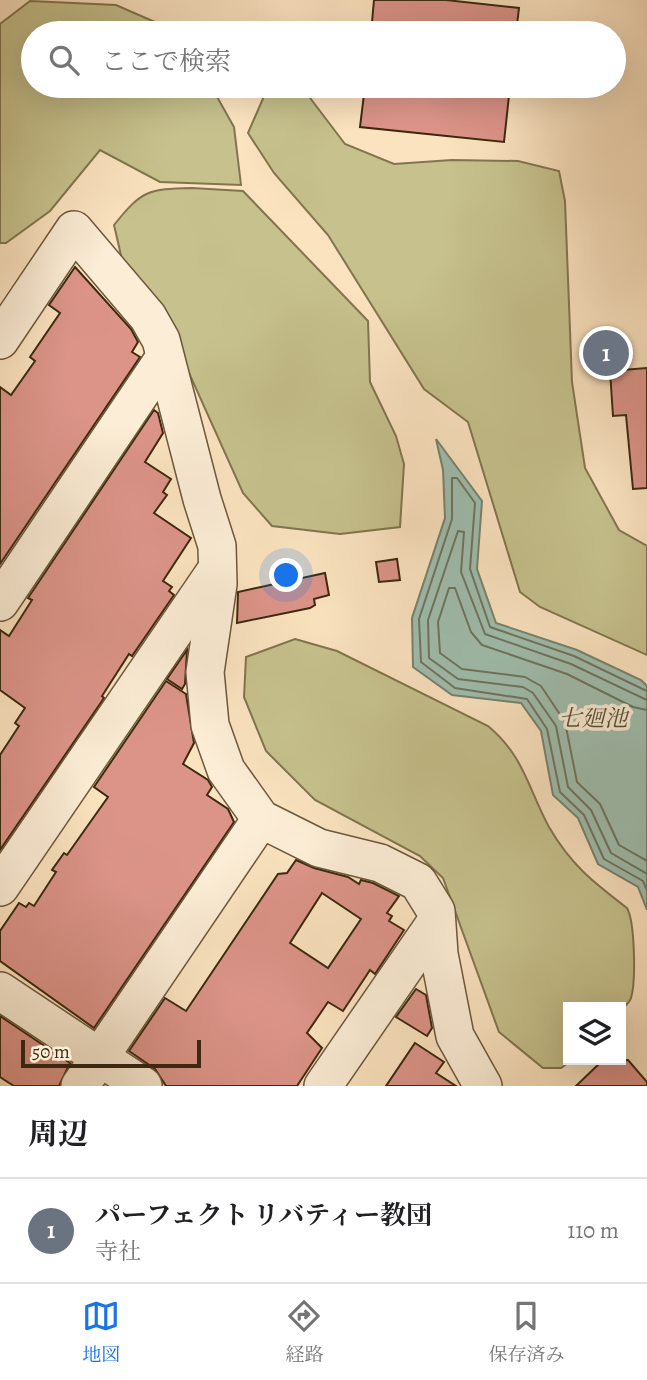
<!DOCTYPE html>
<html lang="ja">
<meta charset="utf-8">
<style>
:root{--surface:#fff;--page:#f6f6f6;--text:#202124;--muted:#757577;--line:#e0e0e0;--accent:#1a73e8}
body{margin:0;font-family:Alegreya,"Noto Serif JP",serif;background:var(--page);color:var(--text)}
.controls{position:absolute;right:21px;bottom:21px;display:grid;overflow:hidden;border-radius:0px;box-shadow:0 7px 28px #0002}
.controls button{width:63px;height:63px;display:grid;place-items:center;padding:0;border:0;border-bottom:2px solid var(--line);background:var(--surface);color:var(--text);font:35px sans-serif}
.scale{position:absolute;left:21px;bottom:18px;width:180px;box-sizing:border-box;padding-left:7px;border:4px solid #3c290f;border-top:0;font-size:19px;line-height:24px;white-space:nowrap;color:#3c290f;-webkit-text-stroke:5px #fcedd6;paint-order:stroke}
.you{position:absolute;left:287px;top:576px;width:24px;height:24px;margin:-18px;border:5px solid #fff;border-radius:50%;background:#1a73e8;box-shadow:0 0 0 10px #1a73e833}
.badge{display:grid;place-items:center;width:46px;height:46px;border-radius:50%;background:var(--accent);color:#fff;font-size:23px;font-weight:700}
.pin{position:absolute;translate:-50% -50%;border:4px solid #fff;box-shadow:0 2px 7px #0006}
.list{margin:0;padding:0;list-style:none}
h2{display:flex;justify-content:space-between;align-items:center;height:91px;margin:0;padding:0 28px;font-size:30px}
h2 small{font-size:23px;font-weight:400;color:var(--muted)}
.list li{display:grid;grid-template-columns:46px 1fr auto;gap:21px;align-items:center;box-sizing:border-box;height:105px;padding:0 28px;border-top:2px solid var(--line)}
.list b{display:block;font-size:26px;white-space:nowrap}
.list p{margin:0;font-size:23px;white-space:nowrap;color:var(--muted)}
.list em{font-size:23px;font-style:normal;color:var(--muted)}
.icon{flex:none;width:38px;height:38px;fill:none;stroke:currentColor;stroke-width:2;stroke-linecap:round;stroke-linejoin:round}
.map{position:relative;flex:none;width:647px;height:1086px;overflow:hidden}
.search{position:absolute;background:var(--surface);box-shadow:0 7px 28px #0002;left:21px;right:21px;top:21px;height:77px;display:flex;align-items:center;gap:18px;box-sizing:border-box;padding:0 24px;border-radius:38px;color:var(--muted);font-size:26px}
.sheet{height:196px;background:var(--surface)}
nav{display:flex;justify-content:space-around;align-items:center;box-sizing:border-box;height:98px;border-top:2px solid var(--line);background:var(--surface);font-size:19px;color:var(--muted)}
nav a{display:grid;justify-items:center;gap:4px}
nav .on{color:var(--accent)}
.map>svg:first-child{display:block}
.green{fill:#c6c18d;stroke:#81754e;stroke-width:2}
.water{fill:#9fbeaf;stroke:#77826f;stroke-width:2}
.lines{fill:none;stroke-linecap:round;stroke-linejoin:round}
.shore{stroke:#6e745f;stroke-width:2}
.building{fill:#dc9489;stroke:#3c290f;stroke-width:2;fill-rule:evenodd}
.minor-casing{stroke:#6c583b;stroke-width:40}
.minor{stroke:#fcedd6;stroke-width:37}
.labels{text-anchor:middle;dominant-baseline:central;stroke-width:7;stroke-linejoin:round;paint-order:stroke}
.water-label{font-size:23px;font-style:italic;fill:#554e37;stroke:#fcedd6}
</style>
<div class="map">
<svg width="647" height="1086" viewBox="0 0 647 1086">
<rect width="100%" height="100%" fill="#fbe3c0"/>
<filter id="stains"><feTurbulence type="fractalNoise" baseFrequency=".00286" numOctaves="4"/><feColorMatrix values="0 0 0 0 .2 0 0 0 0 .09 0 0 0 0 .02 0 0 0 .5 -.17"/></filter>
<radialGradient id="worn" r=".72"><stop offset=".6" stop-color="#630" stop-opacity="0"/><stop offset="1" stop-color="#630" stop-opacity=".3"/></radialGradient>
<g class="green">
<polygon points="30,1 116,5 180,33 33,33 33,86 211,86 234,127 241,185 160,182 100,150 50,211 6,243 0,243 0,24"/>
<polygon points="301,86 345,144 394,164 452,160 518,161 559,171 565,201 572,382 585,468 619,530 647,546 647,655 540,607 520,592 468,422 424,389 328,235 274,173 248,133 268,87"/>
<path d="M 192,188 L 243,191 L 368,321 L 370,382 L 396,436 L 404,464 L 400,527 L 340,534 L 272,526 L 243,493 L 154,295 L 123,264 L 114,225 C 142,190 148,189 192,188 Z"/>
<path d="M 295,639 L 337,651 L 488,726 C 524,756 528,788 549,827 C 571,865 593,882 627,908 C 635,922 636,982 631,998 C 630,1002 624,1007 621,1011 L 621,1007 L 568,1007 L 568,1060 L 572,1060 L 561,1068 L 543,1068 L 499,1032 L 443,878 L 420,856 L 315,800 L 266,751 L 244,697 L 246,657 Z"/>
</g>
<polygon class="water" points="436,439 482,501 477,569 496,623 577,650 641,680 647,686 647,910 638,887 598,864 578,818 553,795 541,731 521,703 452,695 413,667 412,618 445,518 443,470"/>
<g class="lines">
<g class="shore">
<polyline points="647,691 574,656 490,627 470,569 475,503 457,478 452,478 452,519 419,619 421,662 455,688 527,699 547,729 560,792 584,815 604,859 643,881 647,890"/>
<polyline points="647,700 571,664 485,634 461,572 464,532 458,531 428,620 429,658 458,679 523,687 533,693 556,726 568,787 591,810 611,853 647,874"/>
<polyline points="647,710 633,707 567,674 482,645 471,632 455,588 449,588 438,622 440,653 462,669 525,677 541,686 565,722 577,782 600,804 619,845 647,861"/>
</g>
</g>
<g class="building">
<polygon points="374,0 446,0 519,8 516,33 371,33"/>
<polygon points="365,86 510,86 504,142 360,127"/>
<polygon points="75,267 131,329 138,342 132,352 140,357 0,564 0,387 11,395 35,361 30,357 60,313 49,305"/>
<polygon points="647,368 647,488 633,489 626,415 613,416 610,371"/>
<polygon points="154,410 158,413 163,433 145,462 171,479 163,492 167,495 154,513 191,538 163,581 172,587 169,591 174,595 132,656 129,654 102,696 104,698 0,850 0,755 19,726 15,723 25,708 0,690 0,630 9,636 32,600 28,598"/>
<polygon points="397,559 400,580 379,582 376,562"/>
<polygon points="325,573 329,595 314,599 315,605 310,608 237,623 238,592"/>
<polygon points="187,650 185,684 182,689 167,679"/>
<polygon points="166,681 186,694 194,743 183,764 208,780 212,787 207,795 228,809 234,822 94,1028 0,961 0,931 19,903 26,907 29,903 34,906 56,872 52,870 64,853 67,855 108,797 94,787"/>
<path d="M 296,860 L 314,868 L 348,877 L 359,884 L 361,880 L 373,883 L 399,896 L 387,913 L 392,916 L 389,921 L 404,930 L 375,974 L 370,970 L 343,1011 L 328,1002 L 307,1033 L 322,1048 L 297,1086 L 166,1086 L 155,1069 L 129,1051 L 165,998 L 186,1011 L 278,874 L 287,873 ZM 322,893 L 361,919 L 328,968 L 290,943 Z"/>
<polygon points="416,989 426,995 432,1028 427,1036 396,1017"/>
<polygon points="0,1016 70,1063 59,1086 14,1086 0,1077"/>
<polygon points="415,1043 444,1062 436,1073 456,1086 386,1086"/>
<polygon points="603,1060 628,1060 647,1082 647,1086 576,1086"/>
</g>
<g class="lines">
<defs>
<g id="minor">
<polyline points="0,340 74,230 148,317 161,340 202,499 217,546 218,584 205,672 210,725 226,770 261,819 319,848 380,863 418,882 436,911 439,954 455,1036 483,1086"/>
<polyline points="0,602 165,357"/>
<polyline points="0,887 215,572"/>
<polyline points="0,991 143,1086"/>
<polyline points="80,1086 261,819"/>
<polyline points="323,1086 436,922"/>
</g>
</defs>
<use href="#minor" class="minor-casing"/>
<use href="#minor" class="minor"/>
</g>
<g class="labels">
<g class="water-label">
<text x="593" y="718">七廻池</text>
</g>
</g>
<rect width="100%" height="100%" filter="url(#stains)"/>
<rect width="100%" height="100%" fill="url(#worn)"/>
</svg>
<div class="controls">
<button><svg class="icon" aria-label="layers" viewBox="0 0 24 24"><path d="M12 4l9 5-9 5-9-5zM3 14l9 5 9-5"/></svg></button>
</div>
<div class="scale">50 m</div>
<div class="you"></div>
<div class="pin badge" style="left:606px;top:353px;background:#6b7280">1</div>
<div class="search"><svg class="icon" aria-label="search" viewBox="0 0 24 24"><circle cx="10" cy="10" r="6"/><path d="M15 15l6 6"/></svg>ここで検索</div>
</div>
<section class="sheet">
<h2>周辺<small></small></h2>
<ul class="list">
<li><span class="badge" style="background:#6b7280">1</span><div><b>パーフェクト リバティー教団</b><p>寺社</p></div><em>110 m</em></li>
</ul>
</section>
<nav>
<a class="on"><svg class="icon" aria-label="map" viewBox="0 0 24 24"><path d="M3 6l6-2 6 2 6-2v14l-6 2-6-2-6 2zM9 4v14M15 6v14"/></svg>地図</a>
<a><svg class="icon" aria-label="directions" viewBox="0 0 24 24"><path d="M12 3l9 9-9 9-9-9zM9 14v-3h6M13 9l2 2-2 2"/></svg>経路</a>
<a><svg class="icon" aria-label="saved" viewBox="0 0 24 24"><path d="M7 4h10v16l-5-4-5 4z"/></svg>保存済み</a>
</nav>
